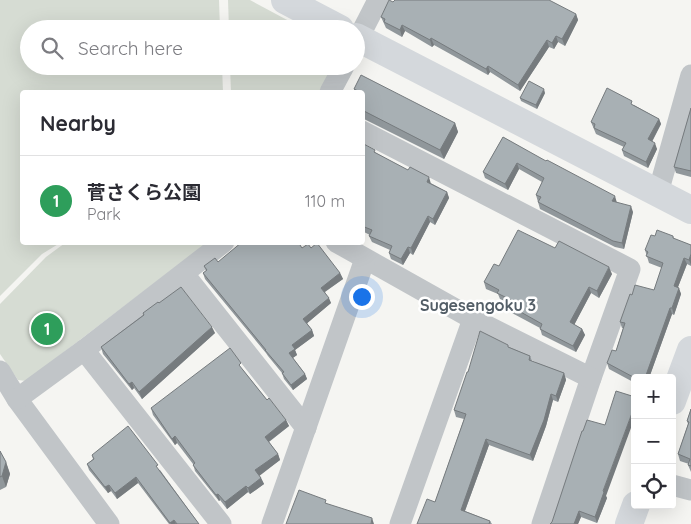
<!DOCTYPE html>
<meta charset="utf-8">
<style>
:root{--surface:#fff;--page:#f7f7f7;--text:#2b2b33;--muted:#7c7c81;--line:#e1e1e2;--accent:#0b8043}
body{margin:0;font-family:Quicksand,"Noto Sans JP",sans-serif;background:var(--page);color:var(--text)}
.controls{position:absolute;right:15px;bottom:15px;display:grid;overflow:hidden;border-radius:5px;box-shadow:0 5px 20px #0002}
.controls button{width:45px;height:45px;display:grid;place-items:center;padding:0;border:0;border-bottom:1px solid var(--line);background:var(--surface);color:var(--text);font:25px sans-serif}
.you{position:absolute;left:361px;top:296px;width:18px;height:18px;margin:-12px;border:4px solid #fff;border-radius:50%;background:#1a73e8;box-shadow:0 0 0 8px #1a73e833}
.badge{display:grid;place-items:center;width:32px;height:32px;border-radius:50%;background:var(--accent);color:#fff;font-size:16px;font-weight:700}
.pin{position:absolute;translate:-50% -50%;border:2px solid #fff;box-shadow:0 1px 5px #0006}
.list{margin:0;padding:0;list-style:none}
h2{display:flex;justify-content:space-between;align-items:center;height:65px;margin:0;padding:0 20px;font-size:21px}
h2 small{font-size:16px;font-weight:400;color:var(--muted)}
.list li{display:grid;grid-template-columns:32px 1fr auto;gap:15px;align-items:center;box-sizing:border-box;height:90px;padding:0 20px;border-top:1px solid var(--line)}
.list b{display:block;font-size:19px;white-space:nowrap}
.list p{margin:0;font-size:16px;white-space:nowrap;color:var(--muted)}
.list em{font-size:16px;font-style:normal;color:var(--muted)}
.icon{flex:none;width:28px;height:28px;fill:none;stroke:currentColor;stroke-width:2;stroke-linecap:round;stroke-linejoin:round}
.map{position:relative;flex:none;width:691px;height:524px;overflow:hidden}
.search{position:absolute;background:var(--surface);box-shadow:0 5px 20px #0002;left:20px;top:20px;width:345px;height:55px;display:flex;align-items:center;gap:12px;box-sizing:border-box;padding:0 18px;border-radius:28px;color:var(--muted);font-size:19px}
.panel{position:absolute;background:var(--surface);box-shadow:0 5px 20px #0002;left:20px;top:90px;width:345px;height:155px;border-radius:5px}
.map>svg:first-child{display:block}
.green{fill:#d6dcd3}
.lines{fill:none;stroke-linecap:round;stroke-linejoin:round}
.street{stroke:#c1c5c8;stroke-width:21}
.secondary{stroke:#d4d8dc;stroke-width:28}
.wall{fill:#90979b}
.shaded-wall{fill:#767b7e}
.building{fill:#a8b0b4;stroke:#767b7e}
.labels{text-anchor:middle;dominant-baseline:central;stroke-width:5;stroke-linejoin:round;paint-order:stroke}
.neighbourhood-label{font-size:16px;font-weight:bold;fill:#535e67;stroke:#fff}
</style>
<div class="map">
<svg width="691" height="524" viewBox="0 0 691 524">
<rect width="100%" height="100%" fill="#f5f5f2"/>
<g class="green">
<polygon points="0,0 219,0 220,29 29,29 29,66 222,66 223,92 22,92 22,242 60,243 42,254 0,296"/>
<polygon points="228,0 250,0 304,29 229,29"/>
<polygon points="230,66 333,66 319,92 231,92"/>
<polygon points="65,243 207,243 26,381 18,380 0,354 0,304 46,257"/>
</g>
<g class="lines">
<g class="street">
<polyline points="356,43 378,0"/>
<polyline points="330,92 344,66"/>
<polyline points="362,131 630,269 591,378 542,524"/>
<polyline points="658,193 691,75"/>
<polyline points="336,242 473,319 591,378"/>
<polyline points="184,274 306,428"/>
<polyline points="84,350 221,524"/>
<polyline points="0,371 17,399 109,524"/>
<polyline points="17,399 84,350 224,242"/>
<polyline points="672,485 691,490"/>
<polyline points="272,524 365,259"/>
<polyline points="400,524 473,319"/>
</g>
<g class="secondary">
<polyline points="285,0 340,29"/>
<polyline points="356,37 691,210"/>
<polyline points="672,401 691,350"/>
<polyline points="629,524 636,505"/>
</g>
</g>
<g class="wall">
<polygon points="393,2 576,14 578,20 565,46 558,42 554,49 549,47 520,91 490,72 488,75 434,45 432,47 405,31 402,37 386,28 381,17"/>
<polygon points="354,89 455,123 458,132 444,159 362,118 362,92 355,92"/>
<polygon points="545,93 537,109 521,101 520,98"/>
<polygon points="634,105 659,119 661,124 652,142 657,149 648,168 624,156 622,150 624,147 596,134 591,122"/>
<polygon points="691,108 691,177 676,173 674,167"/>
<polygon points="503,137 633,212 624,249 615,247 540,209 536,195 542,182 519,169 508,190 485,178 483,172"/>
<polygon points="362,143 376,153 447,192 449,198 435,225 430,222 413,255 410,253 403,265 391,259 389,253 390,250 372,242 369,236 370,235 362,231"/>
<polygon points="655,236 673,236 674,239 691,245 691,266 687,264 678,287 681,294 674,315 672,314 649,378 635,378 635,383 609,369 607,363 616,351 623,328 622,328 620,322 632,295 654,290 662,268 649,263 645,250"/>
<polygon points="302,248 311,248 340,273 343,279 325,292 331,303 307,323 312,330 314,336 295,350 297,355 293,358 305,374 307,379 293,390 284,379 282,373 268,356 266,353 205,279 203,273 206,271 204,266 218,262"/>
<polygon points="555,248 612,274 599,298 591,293 574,325 582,329 585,335 576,352 542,335 540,328 512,313 510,306 511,305 500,299 498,294 486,289 484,282 499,266"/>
<polygon points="159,303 215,333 142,399 134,388 132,390 103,354 101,347 143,315 143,313"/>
<polygon points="509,347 530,356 532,361 564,373 566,380 558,402 553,400 546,426 533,461 489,445 465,511 490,521 492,524 417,524 435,502 464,419 456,417 454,410 468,372"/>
<polygon points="243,370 267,400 286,420 289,426 269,442 278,454 280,460 259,475 261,478 264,484 250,494 248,492 227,509 220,500 219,501 195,471 193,464 177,443 175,445 153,415 151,408"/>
<polygon points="691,409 691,472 688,465 689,464 680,461 678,454 688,424 687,421"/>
<polygon points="0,451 6,462 10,474 6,487 0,490"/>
<polygon points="92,455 160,470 199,524 169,524 138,483 117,499 111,491 108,493 89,470 87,464 93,459"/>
<polygon points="606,496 607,498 597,523 581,517 578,524 550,524"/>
</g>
<g class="shaded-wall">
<polygon points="576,14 578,20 565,46 562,39"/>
<polygon points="402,25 405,31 402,37 400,30"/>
<polygon points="556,36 558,42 554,49 552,43"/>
<polygon points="431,38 434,45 432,47 430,40"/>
<polygon points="547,40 549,47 520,91 518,85"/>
<polygon points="488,66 490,72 488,75 486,69"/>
<polygon points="544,89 545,93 537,109 536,105"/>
<polygon points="659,119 661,124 650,145 648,139"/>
<polygon points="455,123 458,132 444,159 440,150"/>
<polygon points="655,143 657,149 648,168 646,162"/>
<polygon points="517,163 519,169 508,190 505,184"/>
<polygon points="429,177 431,184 427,182"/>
<polygon points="447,192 449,198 435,225 433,219"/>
<polygon points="615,196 617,203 612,201"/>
<polygon points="631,206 633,212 624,249 622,243"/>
<polygon points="428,216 430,222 413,255 411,248"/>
<polygon points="408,247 410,253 403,265 401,259"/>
<polygon points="691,254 691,265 689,260"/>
<polygon points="684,258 687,264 676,292 674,286"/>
<polygon points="609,267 612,274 599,298 597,291"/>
<polygon points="340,273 343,279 323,293 321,288"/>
<polygon points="589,287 591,293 572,329 570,322"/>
<polygon points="679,288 681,294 674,315 672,308"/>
<polygon points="329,298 331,303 305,325 303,319"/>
<polygon points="670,308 672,314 649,378 645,378"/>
<polygon points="212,327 215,333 142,399 139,392"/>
<polygon points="582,329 585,335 576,352 573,346"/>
<polygon points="312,330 314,336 295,350 297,355 291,359 289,353 292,345"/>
<polygon points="564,373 566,380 558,402 556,396"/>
<polygon points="305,374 307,379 293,390 291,385"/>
<polygon points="132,382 134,388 132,390 129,384"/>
<polygon points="551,394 553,400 546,426 533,461 530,455"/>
<polygon points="635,405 635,417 606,496 607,498 597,523 595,517 603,491"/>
<polygon points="286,420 289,426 267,443 265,437"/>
<polygon points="175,436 177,443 175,445 172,439"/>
<polygon points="486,439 489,445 463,516 461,510"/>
<polygon points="278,454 280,460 258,477 255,470"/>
<polygon points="6,462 10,474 6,487 2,476"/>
<polygon points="136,477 138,483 117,499 115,493"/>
<polygon points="261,478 264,484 250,494 248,488"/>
<polygon points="109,485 111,491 108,493 105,487"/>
<polygon points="246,486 248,492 227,509 225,502"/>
<polygon points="218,494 220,500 219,501 216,495"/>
<polygon points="579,511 581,517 578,524 574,524"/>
<polygon points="372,518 374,524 371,524"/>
<polygon points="174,520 176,524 171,524 170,523"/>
</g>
<g class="building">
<polygon points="389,0 393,2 395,0 549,0 576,14 562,39 556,36 552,43 547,40 518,85 488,66 486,69 431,38 430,40 402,25 400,30 384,22 385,19 381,17"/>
<polygon points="361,75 455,123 440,150 362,110 362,92 357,92 358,91 354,89"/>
<polygon points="529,81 544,89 536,105 520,98"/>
<polygon points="607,88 632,101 631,104 659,119 648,139 655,143 646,162 622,150 626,143 594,128 595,124 591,122"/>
<polygon points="691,108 691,171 674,167"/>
<polygon points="503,137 546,161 547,160 615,196 612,201 631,206 622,243 613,241 538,202 541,197 536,195 544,178 517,163 505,184 483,172"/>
<polygon points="362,143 375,150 374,152 408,170 410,167 429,177 427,182 447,192 433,219 428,216 411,248 408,247 401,259 389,253 392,246 369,236 372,230 362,226"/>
<polygon points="518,230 555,248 559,241 609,267 597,291 589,287 570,322 582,329 573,346 540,329 542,324 510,306 513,301 497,293 499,290 484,282 494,264 499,266"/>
<polygon points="657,230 673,236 673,238 691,245 691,254 689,260 684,258 674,286 679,288 672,308 670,308 645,378 635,378 607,363 612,350 616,351 625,323 620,322 630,294 632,295 635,285 654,290 663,263 646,256 648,252 645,250 651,235 655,236"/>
<polygon points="242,242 298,242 302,248 308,244 311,248 317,243 340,273 321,288 329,298 303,319 312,330 292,345 295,349 289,353 305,374 291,385 282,373 284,372 265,350 266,350 203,273 207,270 204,266 215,258 218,262"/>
<polygon points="181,287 212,327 139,392 132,382 129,384 101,347 144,315 143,313 158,302 159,303"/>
<polygon points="480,331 508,345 508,347 530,356 529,360 564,373 556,396 551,394 544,420 530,455 486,439 461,510 490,521 489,524 417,524 427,499 435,502 466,414 454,410 467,372 468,372"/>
<polygon points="230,348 241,363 239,365 267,400 269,398 286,420 265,437 278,454 255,470 261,478 248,488 246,486 225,502 218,494 216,495 193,465 195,463 175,436 172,439 151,408"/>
<polygon points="616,391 635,397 635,405 603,491 604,492 595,517 579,511 574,524 550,524 552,522 582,431 583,431 587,420 605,425"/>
<polygon points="691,409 691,466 688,465 690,459 678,454 689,422 687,421"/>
<polygon points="128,426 158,465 156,466 199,524 177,524 174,520 170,523 136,477 115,493 109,485 105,487 87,464 94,459 92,455"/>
<polygon points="0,451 6,462 2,476 0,477"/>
<polygon points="299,490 326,500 325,503 372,518 371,524 286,524"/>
</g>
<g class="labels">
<g class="neighbourhood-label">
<text x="478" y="305">Sugesengoku 3</text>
</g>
</g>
</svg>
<div class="controls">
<button>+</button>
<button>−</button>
<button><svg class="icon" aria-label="locate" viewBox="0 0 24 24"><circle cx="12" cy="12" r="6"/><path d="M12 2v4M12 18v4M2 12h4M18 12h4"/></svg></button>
</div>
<div class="you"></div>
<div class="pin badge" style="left:47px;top:329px;background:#2e9e5b">1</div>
<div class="search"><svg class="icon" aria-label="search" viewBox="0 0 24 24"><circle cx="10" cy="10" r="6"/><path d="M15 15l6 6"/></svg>Search here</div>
<section class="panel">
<h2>Nearby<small></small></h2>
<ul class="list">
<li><span class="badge" style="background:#2e9e5b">1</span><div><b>菅さくら公園</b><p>Park</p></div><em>110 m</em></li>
</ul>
</section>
</div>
